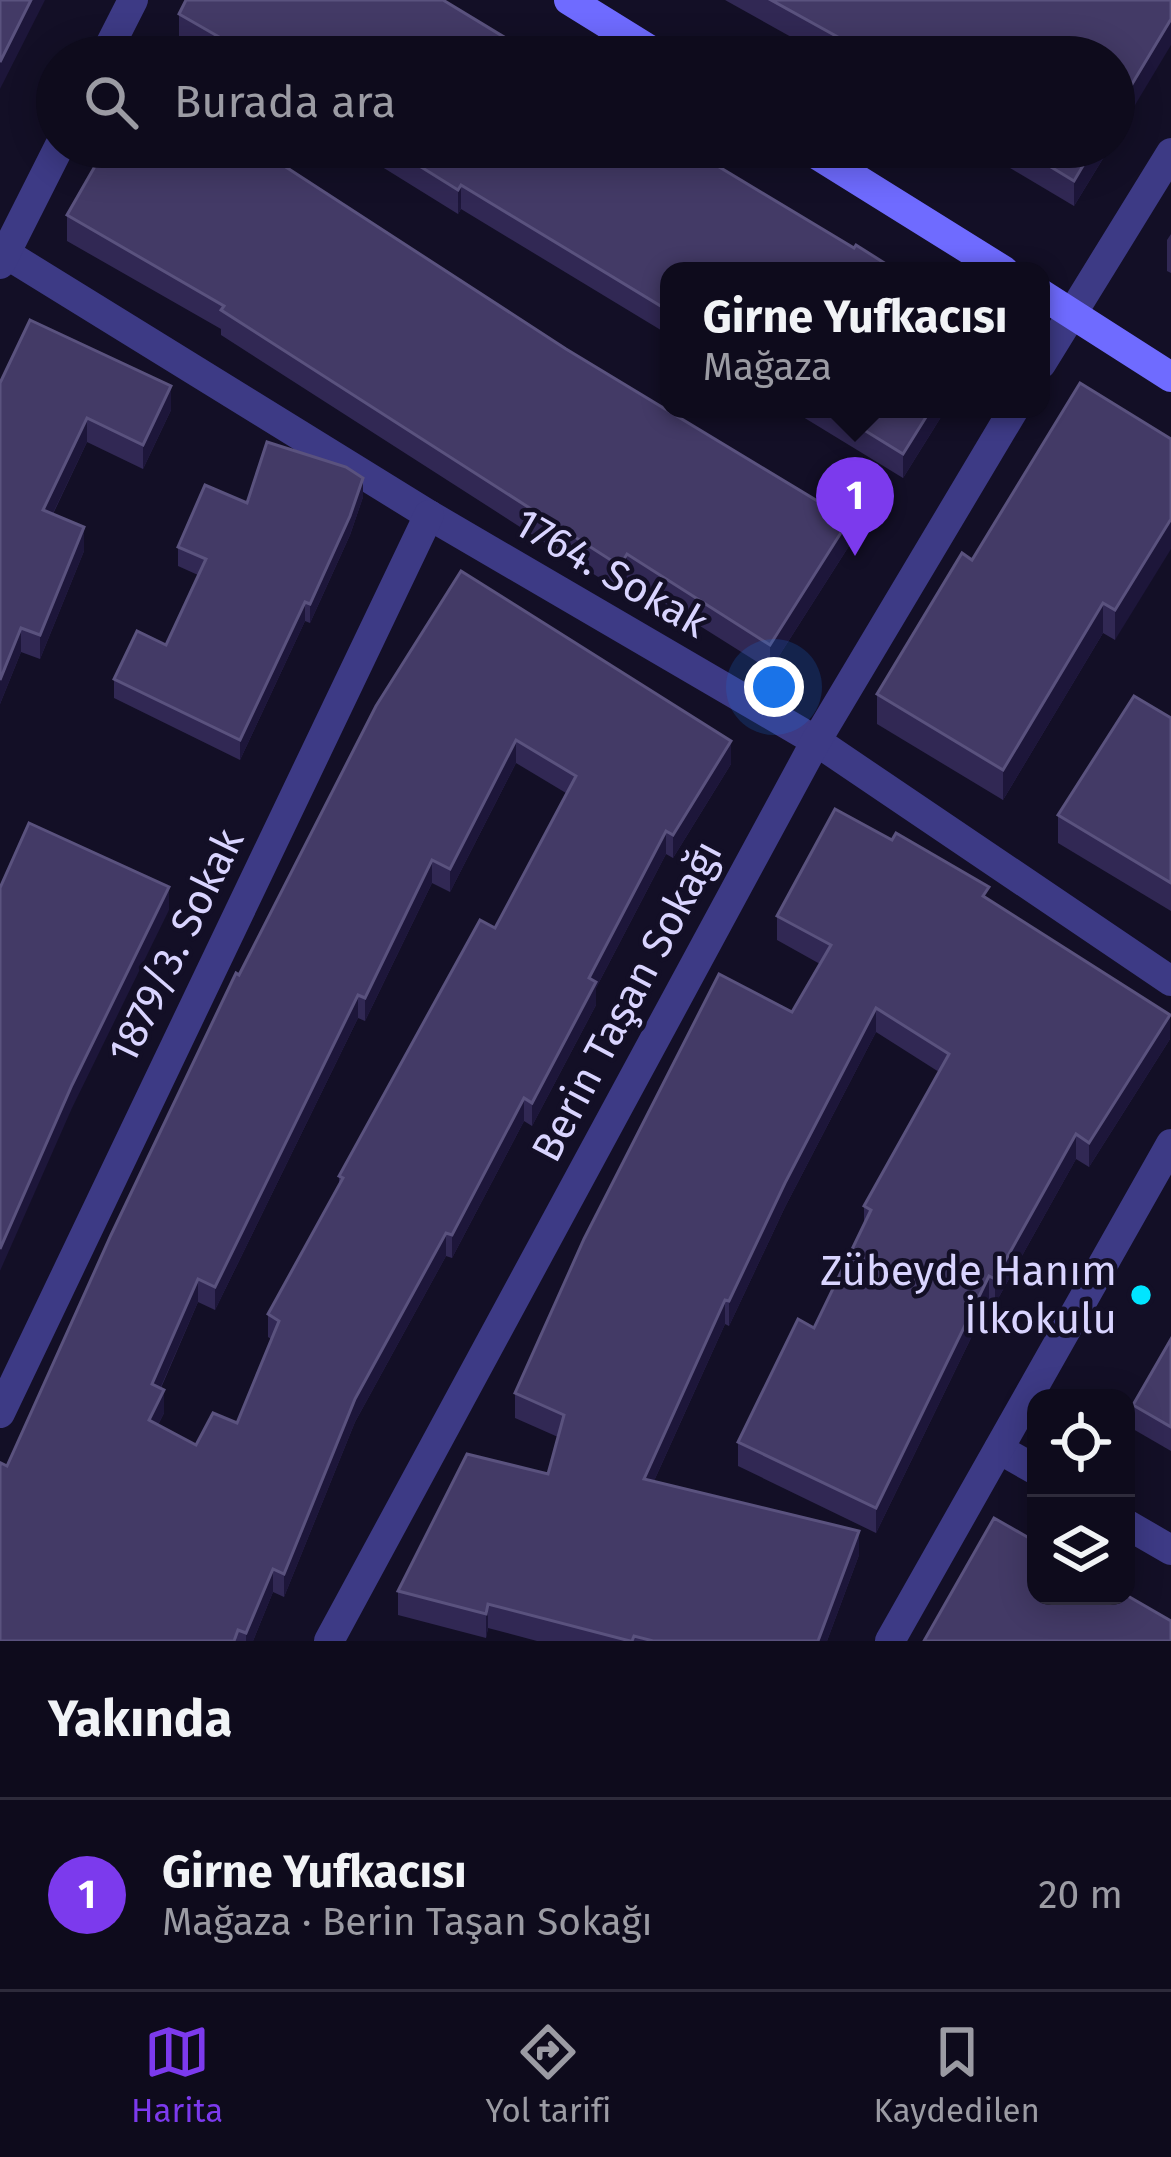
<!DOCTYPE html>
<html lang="tr">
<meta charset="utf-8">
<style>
:root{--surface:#0e0b1c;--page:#171425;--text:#f1f3f6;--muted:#9b9ba3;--line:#2e2b3b;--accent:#7c3aed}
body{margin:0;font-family:"Fira Sans",sans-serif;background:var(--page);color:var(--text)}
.controls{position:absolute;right:36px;bottom:36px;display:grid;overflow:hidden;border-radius:24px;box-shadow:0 6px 30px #0003}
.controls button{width:108px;height:108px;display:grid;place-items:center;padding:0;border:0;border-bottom:3px solid var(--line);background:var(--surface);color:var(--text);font:60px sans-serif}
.you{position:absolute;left:774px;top:687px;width:42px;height:42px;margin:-30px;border:9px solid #fff;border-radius:50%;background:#1a73e8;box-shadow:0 0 0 18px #1a73e833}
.badge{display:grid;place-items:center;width:78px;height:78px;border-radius:50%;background:var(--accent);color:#fff;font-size:39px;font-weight:700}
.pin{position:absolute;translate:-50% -99px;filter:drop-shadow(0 3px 6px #0008)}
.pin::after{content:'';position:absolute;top:63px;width:42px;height:36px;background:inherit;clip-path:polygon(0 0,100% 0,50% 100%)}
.popup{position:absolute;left:660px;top:262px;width:390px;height:156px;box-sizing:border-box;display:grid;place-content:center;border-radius:24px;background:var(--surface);filter:drop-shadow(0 3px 9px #0005);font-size:39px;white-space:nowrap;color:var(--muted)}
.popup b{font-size:45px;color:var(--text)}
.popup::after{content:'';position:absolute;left:50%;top:100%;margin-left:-24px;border:24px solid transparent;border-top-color:var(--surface)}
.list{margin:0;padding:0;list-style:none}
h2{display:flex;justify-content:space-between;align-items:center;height:156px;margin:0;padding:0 48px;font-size:51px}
h2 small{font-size:39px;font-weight:400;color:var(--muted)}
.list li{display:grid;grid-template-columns:78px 1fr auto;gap:36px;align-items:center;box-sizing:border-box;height:192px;padding:0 48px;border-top:3px solid var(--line)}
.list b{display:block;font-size:45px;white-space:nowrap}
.list p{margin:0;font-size:39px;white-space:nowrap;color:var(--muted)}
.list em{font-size:39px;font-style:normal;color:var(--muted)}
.icon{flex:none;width:66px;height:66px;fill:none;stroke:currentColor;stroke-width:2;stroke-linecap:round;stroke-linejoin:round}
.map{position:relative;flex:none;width:1171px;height:1641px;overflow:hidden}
.search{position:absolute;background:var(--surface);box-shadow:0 6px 30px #0003;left:36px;right:36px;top:36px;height:132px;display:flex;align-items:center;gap:30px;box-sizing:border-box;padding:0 42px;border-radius:66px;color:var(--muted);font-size:45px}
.sheet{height:348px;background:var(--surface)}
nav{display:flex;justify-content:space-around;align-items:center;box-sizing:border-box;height:168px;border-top:3px solid var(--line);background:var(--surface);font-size:33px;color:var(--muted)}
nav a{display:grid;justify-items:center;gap:6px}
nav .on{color:var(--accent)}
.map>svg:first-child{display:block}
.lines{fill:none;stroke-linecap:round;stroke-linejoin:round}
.street{stroke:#3d3a85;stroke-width:30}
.secondary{stroke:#6f6bff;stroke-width:30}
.wall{fill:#312854;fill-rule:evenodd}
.shaded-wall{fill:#1d163a}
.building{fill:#433a66;stroke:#5a527e;stroke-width:3;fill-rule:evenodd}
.poi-dot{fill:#00e5ff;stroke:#130f26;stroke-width:4.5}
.labels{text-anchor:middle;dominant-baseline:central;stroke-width:9;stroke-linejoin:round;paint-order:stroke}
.street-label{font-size:42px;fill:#d9d4ff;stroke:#130f26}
.poi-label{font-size:42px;fill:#d9d4ff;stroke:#130f26;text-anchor:end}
</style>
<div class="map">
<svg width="1171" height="1641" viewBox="0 0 1171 1641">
<rect width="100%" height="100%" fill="#130f26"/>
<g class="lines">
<g class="street">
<polyline points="104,57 133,0"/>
<polyline points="0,250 429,515 816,741 1171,981"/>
<polyline points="0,264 59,147"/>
<polyline points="1041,364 1171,153"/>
<polyline points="0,1413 429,515"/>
<polyline points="999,1449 1036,1470"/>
<polyline points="1126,1524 1171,1550"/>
<polyline points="329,1641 816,741 1014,409"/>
<polyline points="890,1641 1171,1144"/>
</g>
<g class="secondary">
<polyline points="569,0 661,57"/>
<polyline points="805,147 1004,271"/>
<polyline points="1041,294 1171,377"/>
</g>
</g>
<g class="wall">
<polygon points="725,0 1171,0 1114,57 827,57"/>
<polygon points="179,14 537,57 212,57 179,38"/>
<polygon points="350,147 686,147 854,248 897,271 669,271 669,335 461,209 458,214"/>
<polygon points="975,147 1110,147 1074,206"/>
<polygon points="67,215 849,546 770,670 627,580 620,591 221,335 221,329 67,241"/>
<polygon points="1171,234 1171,273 1167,271 1167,240"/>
<polygon points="0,383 171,410 143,469 87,442 53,514 84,551 40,659 21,652 0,704"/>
<polygon points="790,409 946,409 903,478"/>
<polygon points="1171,439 1115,640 1103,633 1003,800 877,724 877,694 972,560"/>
<polygon points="363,497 350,535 310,623 305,621 240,760 114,698 114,679 166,645 198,575 178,566 178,547 247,503"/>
<path d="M 376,706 L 731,764 L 673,858 L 666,854 L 596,988 L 596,1005 L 532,1126 L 524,1121 L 452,1258 L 446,1256 L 355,1422 L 284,1597 L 273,1592 L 253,1641 L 0,1641 L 7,1466 L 239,975 ZM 516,763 L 566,793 L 495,928 L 339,1176 L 339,1185 L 268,1314 L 268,1337 L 271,1339 L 237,1423 L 196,1445 L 158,1425 L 164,1413 L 161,1388 L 198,1302 L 215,1310 L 358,1018 L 365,1021 L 432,883 L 450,892 Z"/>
<polygon points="1171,718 1171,911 1058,843 1058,815"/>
<polygon points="989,900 1170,1039 1089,1167 1076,1159 995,1304 989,1301 876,1533 738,1466 738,1442 814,1328 864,1224 864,1206 939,1072 876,1032 785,1207 729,1326 725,1324 654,1481 859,1555 827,1641 537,1641 488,1628 486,1638 398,1615 398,1591 548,1474 558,1437 515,1418 515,1393 792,1012 820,964 777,940 777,916"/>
<polygon points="1171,1339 1171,1451 1133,1429 1133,1405"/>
</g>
<g class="shaded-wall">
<polygon points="31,0 45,0 0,89 0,62"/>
<polygon points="1171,19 1171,45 1114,140 1114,114"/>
<polygon points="1094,147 1110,147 1074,206 1074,181"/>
<polygon points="461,185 461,209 458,214 458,190"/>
<polygon points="171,386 171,410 143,469 143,445"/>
<polygon points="931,409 946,409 903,478 903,454"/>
<polygon points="87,418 87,442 43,534 43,510"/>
<polygon points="363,478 363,497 350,535 310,623 310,604"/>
<polygon points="1171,519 1171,549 1115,640 1115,610"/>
<polygon points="849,520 849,546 770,670 770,645"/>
<polygon points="84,527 84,551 40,659 40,635"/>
<polygon points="627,554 627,580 620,591 620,566"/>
<polygon points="305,602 305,621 240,760 240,740"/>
<polygon points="1103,603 1103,633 1003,800 1003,770"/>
<polygon points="21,628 21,652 0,704 0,680"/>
<polygon points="516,740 516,763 450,892 450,869"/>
<polygon points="731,741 731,764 673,858 673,835"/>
<polygon points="666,831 666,854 596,988 596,1005 532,1126 532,1103 589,978"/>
<polygon points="432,860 432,883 365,1021 365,998"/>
<polygon points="169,887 169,910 72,1108 0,1271 0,1249 72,1085"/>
<polygon points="358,995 358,1018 215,1310 215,1287"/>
<polygon points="876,1008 876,1032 785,1207 729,1326 729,1301 785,1183"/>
<polygon points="1170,1015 1170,1039 1089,1167 1089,1143"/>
<polygon points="524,1098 524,1121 452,1258 452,1235"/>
<polygon points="1076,1134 1076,1159 995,1304 995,1279"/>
<polygon points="446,1233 446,1256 355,1422 284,1597 284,1574 355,1399"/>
<polygon points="989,1276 989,1301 876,1533 876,1508"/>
<polygon points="198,1279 198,1302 152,1407 152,1384"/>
<polygon points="725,1300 725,1324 644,1503 644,1479"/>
<polygon points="164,1390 164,1413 149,1443 149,1420"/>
<polygon points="859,1531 859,1555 827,1641 818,1641"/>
<polygon points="273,1569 273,1592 253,1641 246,1641 246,1633"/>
<polygon points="488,1604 488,1628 486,1638 486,1614"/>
</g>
<g class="building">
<polygon points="0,0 31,0 0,62"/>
<polygon points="186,0 443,0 537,57 254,57 179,14"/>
<polygon points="771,0 1171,0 1171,19 1114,114 1114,57 874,57"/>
<polygon points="106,147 255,147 566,349 849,520 770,645 627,554 620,566 221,310 224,306 67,215"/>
<polygon points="389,147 686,147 854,248 856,245 897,271 669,271 669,311 461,185 458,190"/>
<polygon points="1018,147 1094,147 1074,181"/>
<polygon points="30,320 171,386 143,445 87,418 43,510 84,527 40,635 21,628 0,680 0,383"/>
<polygon points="1080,383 1171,439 1171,519 1115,610 1103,603 1003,770 877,694 962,553 972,560"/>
<polygon points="830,409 931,409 903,454"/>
<polygon points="267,442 346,467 363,478 350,516 310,604 305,602 240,740 114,679 137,631 166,645 206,559 178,547 205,485 247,503"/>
<path d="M 461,571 L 731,741 L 673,835 L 666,831 L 589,978 L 596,982 L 532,1103 L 524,1098 L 452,1235 L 446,1233 L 355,1399 L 284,1574 L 273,1569 L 246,1633 L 238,1630 L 234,1641 L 0,1641 L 0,1466 L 1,1463 L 7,1466 L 111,1235 L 236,973 L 239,975 L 376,706 ZM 516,740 L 576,776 L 495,928 L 480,920 L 339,1176 L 343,1178 L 268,1314 L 279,1321 L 237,1423 L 213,1413 L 196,1445 L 149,1420 L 164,1390 L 152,1384 L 198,1279 L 215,1287 L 358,995 L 365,998 L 432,860 L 450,869 Z"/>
<polygon points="1134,696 1171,718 1171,883 1058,815"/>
<polygon points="835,809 892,840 896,833 989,887 983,896 1170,1015 1089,1143 1076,1134 995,1279 989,1276 876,1508 738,1442 798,1319 814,1328 871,1210 864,1206 949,1054 876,1008 785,1183 729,1301 725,1300 644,1479 859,1531 818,1641 653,1641 634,1636 632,1641 630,1641 488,1604 486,1614 398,1591 467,1454 548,1474 564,1415 515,1393 584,1239 719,974 792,1012 831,945 777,916"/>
<polygon points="29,823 169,887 72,1085 0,1249 0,888"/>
<polygon points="1171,1339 1171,1427 1133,1405"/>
<polygon points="994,1518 1036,1542 1036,1596 1126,1595 1171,1621 1171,1641 924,1641"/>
</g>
<circle class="poi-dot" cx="1141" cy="1295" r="12"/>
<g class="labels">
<g class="street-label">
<text transform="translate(611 573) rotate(30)">1764. Sokak</text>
<text transform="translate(176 946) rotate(-64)">1879/3. Sokak</text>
<text transform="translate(627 1001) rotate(-62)">Berin Taşan Sokağı</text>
</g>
<g class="poi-label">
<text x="1117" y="1271">Zübeyde Hanım<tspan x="1117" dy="48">İlkokulu</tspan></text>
</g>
</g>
</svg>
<div class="controls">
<button><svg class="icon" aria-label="locate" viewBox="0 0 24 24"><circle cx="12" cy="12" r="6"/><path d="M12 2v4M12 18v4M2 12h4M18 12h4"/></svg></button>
<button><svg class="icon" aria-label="layers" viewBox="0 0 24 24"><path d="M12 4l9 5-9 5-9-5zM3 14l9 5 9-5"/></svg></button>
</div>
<div class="you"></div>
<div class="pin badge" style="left:855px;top:556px">1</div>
<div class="popup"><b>Girne Yufkacısı</b>Mağaza</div>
<div class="search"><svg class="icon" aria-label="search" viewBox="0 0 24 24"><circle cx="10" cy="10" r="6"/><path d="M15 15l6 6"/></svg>Burada ara</div>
</div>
<section class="sheet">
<h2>Yakında<small></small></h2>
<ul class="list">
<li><span class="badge">1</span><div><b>Girne Yufkacısı</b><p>Mağaza · Berin Taşan Sokağı</p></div><em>20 m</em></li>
</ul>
</section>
<nav>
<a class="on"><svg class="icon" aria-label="map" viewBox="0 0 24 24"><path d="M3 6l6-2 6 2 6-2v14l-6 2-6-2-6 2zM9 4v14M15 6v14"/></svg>Harita</a>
<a><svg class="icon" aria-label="directions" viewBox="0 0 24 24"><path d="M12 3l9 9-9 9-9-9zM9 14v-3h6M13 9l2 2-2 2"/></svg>Yol tarifi</a>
<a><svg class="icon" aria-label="saved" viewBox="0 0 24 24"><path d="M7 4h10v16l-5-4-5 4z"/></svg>Kaydedilen</a>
</nav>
